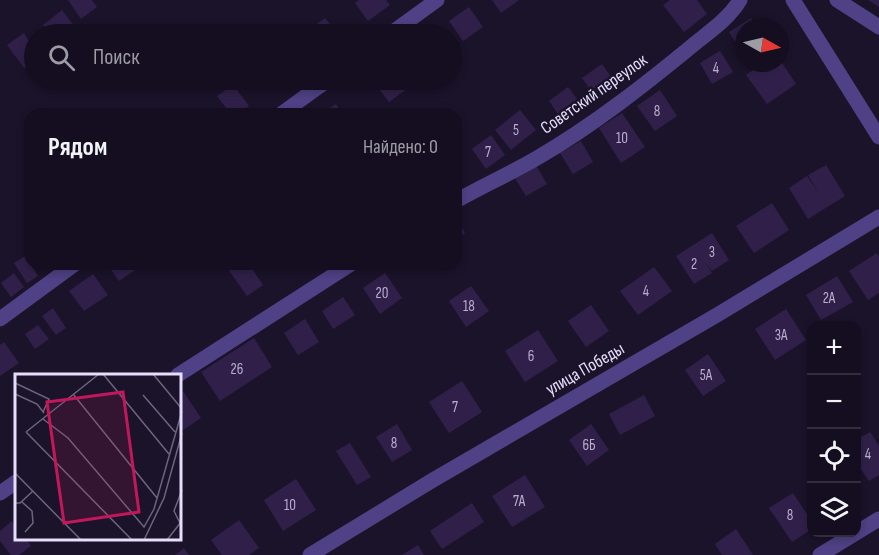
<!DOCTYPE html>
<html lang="ru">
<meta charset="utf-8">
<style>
:root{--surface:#140e20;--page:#1d1729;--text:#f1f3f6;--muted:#9d9ca5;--line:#332e3e}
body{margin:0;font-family:"Sofia Sans Condensed",sans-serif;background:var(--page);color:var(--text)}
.controls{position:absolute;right:18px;bottom:18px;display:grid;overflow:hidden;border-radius:12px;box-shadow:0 3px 9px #0003}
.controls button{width:54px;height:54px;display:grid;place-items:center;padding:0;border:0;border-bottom:2px solid var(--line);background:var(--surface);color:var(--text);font:30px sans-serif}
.compass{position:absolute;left:735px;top:18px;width:54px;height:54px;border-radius:50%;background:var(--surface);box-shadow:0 3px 9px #0003;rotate:98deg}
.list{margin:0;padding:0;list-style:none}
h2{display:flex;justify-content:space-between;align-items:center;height:78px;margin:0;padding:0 24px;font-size:26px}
h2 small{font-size:20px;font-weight:400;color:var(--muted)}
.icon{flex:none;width:33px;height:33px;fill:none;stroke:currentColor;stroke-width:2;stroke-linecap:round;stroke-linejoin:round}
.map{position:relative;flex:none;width:879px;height:555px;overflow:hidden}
.search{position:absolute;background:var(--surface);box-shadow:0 3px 9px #0003;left:24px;top:24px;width:438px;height:66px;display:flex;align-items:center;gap:15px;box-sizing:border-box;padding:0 21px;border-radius:33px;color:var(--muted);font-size:22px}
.panel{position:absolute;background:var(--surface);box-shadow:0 3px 9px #0003;left:24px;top:108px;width:438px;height:162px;border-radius:18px}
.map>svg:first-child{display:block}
.building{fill:#302049}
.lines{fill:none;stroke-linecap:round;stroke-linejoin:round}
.minor{stroke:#4f4185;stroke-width:15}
.tertiary{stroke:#4f4185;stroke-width:15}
.labels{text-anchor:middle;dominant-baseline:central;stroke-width:5;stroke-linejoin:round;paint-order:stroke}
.number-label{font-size:15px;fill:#b9aed0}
.street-label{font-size:18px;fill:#e7ddfd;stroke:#1b132a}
.inset-road{fill:none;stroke:#6d647e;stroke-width:1.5}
.view{fill:#c2185b;fill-opacity:0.15;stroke:#c2185b;stroke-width:3}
.inset-edge{fill:none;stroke:#e7ddfd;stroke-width:3}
</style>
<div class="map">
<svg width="879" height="555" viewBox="0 0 879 555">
<rect width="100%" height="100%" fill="#1b132a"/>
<g class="building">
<polygon points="68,0 92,0 97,7 81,19"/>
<polygon points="359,0 386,0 390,5 368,21 355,3"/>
<polygon points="492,0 519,0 501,13"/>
<polygon points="670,0 697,0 707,14 684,32 663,5"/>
<polygon points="868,0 879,0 879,7"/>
<polygon points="469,7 483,27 463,41 449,21"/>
<polygon points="62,10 74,26 63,34 50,34 43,25"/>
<polygon points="325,18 338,34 314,34 310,29"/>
<polygon points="751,18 757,27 744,27 744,52 742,53 729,32"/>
<polygon points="24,33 34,49 34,60 24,68 7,45"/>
<polygon points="720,51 733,72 712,84 700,63"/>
<polygon points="763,63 782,63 796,84 767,104 746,75"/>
<polygon points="602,64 616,84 596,98 582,78"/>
<polygon points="378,80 402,80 408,88 389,102 374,82"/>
<polygon points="233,85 249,106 239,114 231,114 217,96"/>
<polygon points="568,87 583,107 563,121 549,101"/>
<polygon points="660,90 677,116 655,131 637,106"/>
<polygon points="336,104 342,114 321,114"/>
<polygon points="520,110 536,130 511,150 495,130"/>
<polygon points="622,113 645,147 621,163 599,128"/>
<polygon points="491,135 505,155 486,169 472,149"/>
<polygon points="581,141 593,162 573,174 560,153"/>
<polygon points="534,162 547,184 526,196 513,175"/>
<polygon points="826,165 845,196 808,219 789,188 807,176 819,193 808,175"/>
<polygon points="772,203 789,230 754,253 736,226"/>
<polygon points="456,218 465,233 456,239"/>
<polygon points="712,233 729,260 712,271 705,262 712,273 694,284 676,256"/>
<polygon points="877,253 879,257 879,293 868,300 849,271"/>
<polygon points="25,256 38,276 27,283 14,263"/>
<polygon points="107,264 144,264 119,281"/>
<polygon points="236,264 249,264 263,285 247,296 228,269"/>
<polygon points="654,267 672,291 638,315 620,291"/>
<polygon points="14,273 24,287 11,297 1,283"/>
<polygon points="385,273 402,298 380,314 363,288"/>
<polygon points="93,274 108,295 84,311 69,291"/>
<polygon points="837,276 853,302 821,320 806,295"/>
<polygon points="471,286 489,311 466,327 449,301"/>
<polygon points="343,297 355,315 333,329 322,311"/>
<polygon points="591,305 609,331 586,347 568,321"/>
<polygon points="53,308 66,328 56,335 42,316"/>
<polygon points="786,309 806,340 775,360 755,329"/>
<polygon points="305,319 319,342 298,355 284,333"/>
<polygon points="38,325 49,339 35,349 25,334"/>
<polygon points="538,330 558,361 525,382 505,351"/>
<polygon points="254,338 272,367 220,401 201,372"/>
<polygon points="4,342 19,363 0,376 0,345"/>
<polygon points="708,354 726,381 703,396 685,370"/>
<polygon points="462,381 482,412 449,433 429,402"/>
<polygon points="183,391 201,418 180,432 180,393"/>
<polygon points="644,395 655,416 620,435 609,414"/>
<polygon points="397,424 412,450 392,462 376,437"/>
<polygon points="591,424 609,450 587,466 569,440"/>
<polygon points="870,432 879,446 879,475 869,481 856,462 856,440"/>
<polygon points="350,443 371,477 357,485 336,451"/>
<polygon points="525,475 545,507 512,527 492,496"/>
<polygon points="296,479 316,510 283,531 264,500"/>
<polygon points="793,493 812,522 812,529 792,542 769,508"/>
<polygon points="472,503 484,522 442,549 430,531"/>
<polygon points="239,520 259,548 249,555 222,555 211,540"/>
<polygon points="12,521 16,528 16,538 25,538 31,546 19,555 11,555 0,541 0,531"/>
<polygon points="736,529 753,555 722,555 715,544"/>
<polygon points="418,545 424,555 402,555"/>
<polygon points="184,548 189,555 175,555"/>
</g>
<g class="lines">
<g class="minor">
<polyline points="793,0 879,137"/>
<polyline points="837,0 879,27"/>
<path d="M 456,201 C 483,186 511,173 537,158 C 594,125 647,83 698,41 C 713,29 730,17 740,0"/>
<polyline points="178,375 351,264"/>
<polyline points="0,493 16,482"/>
<polyline points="310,555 433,480 717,315 879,217"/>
<polyline points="820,555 879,519"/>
</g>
<g class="tertiary">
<polyline points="390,34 437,0"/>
<polyline points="281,114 328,80"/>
<polyline points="0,319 75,264"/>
</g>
</g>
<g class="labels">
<g class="number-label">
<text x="716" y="68">4</text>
<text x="657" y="111">8</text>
<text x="516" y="130">5</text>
<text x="622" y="138">10</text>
<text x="488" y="152">7</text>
<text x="712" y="252">3</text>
<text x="694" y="264">2</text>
<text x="646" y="291">4</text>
<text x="382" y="293">20</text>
<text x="829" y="298">2А</text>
<text x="469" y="306">18</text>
<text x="781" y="335">3А</text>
<text x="531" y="356">6</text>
<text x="237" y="369">26</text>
<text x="706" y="375">5А</text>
<text x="455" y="407">7</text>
<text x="394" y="443">8</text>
<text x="589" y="445">6Б</text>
<text x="868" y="454">4</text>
<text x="519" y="501">7А</text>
<text x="290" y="505">10</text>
<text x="790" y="515">8</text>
</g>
<g class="street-label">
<text transform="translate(594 94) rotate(-35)">Советский переулок</text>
<text transform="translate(585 369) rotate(-30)">улица Победы</text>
</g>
</g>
<g transform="translate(15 374)">
<rect width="166" height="166" fill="#1b132a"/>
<path class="inset-road" d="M 88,0 L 154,80M 138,0 L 167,35M 0,9 L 34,25 L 28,38M 0,20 L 22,30 L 29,39M 58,20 L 142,124M 128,21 L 160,58M 28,45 L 53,64 L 129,153 L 139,135 L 167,37M 11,58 L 117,166M 11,58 L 84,0M 0,99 L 66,166M 7,128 L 17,137 L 18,149 L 10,158M 0,129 L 5,129 L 18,117M 165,149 L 159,137 L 167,116M 129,166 L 149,124 L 167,59M 152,166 L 166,148"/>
<path class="view" d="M 108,18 L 124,138 L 49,149 L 32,28 Z"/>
<rect width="166" height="166" class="inset-edge"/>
</g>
</svg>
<div class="controls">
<button>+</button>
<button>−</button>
<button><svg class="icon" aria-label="locate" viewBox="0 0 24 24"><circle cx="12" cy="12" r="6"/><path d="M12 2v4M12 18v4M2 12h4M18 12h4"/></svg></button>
<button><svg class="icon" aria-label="layers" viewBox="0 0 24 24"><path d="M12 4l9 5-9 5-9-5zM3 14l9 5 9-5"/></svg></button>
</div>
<svg class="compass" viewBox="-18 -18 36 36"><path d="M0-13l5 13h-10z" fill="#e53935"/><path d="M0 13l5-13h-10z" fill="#9d9ca5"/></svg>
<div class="search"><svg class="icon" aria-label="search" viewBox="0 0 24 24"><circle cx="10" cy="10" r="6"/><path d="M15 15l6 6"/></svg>Поиск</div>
<section class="panel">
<h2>Рядом<small>Найдено: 0</small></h2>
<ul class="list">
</ul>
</section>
</div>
